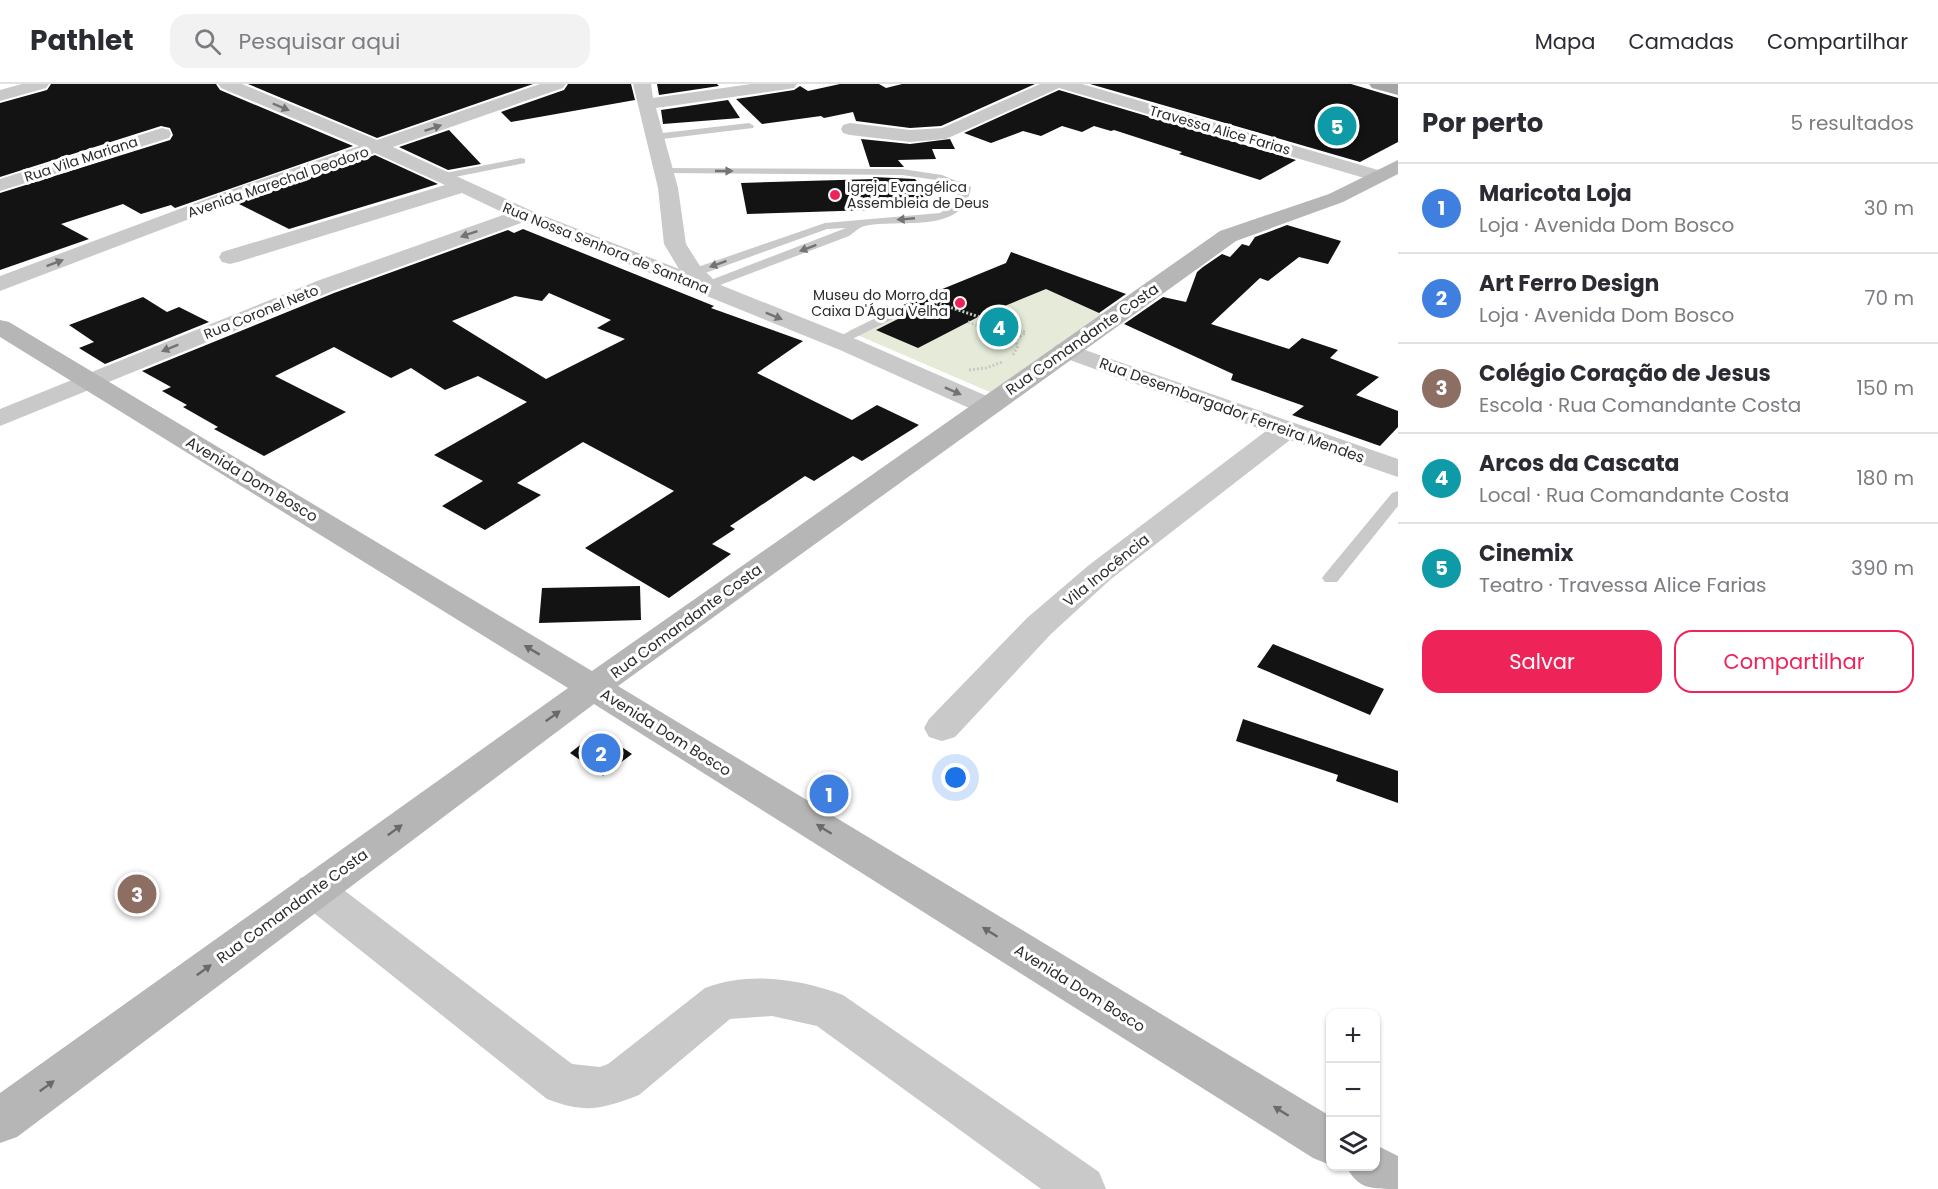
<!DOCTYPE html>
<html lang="pt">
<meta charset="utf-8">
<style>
:root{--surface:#fff;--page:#f2f2f3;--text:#2b2b33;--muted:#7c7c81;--line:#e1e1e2;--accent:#ee2459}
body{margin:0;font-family:Poppins,sans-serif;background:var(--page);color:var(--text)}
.controls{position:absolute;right:18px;bottom:18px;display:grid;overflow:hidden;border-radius:12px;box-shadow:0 2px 4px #0004}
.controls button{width:54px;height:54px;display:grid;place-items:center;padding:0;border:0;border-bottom:2px solid var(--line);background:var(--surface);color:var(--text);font:30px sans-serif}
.you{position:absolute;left:956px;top:694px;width:21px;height:21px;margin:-15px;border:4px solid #fff;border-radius:50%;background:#1a73e8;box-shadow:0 0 0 9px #1a73e833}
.badge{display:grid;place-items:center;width:39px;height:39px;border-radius:50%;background:var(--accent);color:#fff;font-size:20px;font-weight:700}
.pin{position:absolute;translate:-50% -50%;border:3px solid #fff;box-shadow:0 2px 6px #0006}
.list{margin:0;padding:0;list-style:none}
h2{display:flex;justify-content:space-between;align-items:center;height:78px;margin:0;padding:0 24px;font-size:26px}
h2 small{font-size:20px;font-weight:400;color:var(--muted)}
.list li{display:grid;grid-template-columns:39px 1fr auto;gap:18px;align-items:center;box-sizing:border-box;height:90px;padding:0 24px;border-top:2px solid var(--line)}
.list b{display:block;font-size:22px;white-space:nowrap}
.list p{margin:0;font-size:20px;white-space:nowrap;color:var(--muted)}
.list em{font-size:20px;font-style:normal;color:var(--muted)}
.actions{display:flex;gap:12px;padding:18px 24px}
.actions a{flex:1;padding:14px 0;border:2px solid var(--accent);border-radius:18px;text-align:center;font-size:21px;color:var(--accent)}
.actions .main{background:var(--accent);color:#fff}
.icon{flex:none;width:33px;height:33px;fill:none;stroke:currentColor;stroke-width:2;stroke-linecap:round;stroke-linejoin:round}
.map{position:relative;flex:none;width:1398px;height:1105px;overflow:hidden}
header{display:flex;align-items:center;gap:36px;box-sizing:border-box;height:84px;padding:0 30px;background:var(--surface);border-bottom:2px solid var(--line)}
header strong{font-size:28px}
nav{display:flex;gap:33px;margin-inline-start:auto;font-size:21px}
.search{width:420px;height:54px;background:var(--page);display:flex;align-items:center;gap:15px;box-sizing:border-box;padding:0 21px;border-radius:18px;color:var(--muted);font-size:22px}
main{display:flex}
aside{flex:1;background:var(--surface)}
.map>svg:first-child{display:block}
.green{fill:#e6ebd9}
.building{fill:#131313;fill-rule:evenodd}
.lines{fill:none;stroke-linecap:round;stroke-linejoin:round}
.path{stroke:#c9c9c9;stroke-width:3;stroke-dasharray:2 2;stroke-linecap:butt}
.lane{fill:#c9c9c9;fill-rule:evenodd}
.street{fill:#c9c9c9;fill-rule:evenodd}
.secondary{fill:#b6b6b6;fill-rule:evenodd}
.primary{fill:#a4a4a4;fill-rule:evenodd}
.oneway{fill:#737373}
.oneway2{fill:#6a6a6a}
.poi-dot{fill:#ee2459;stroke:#fff;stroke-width:2}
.labels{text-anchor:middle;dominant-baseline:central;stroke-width:6;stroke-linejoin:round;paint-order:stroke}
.far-street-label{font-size:14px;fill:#2c2c2c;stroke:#fff}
.far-poi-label{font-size:14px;fill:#2c2c2c;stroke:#fff;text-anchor:start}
.street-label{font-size:15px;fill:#2c2c2c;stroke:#fff}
</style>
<header>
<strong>Pathlet</strong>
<div class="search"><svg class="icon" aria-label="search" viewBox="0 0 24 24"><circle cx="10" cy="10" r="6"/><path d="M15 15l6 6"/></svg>Pesquisar aqui</div>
<nav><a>Mapa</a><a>Camadas</a><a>Compartilhar</a></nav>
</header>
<main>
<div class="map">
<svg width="1398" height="1105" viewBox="0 0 1398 1105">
<rect width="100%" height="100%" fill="#fff"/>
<polygon class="green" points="1000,183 1104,231 992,309 848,247 925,211"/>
<g class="building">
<polygon points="51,0 216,0 220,6 353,62 175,124 171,121 141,130 123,120 61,140 89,155 0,186 0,109 170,56 173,51 170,44 161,42 0,93 0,19 47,6"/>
<polygon points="248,0 533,0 377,54"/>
<polygon points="568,0 631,0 635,16 511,38 501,28 564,6"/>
<polygon points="657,0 717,0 719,2 659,11"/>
<polygon points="840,0 879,0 886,4 902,0 1035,0 941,42 910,44 856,37 853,28 824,34 821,32 762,40 736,15 794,6 800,2 808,7"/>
<polygon points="1090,0 1351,0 1398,14 1398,58 1360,78"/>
<polygon points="1059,6 1296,76 1260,96 1179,70 1182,68 1114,46 1111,47 1094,42 1082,48 1062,42 1041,52 1023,47 991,59 964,49"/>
<polygon points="728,16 740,34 663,40 661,26"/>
<polygon points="449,46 481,80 448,86 399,63"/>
<polygon points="861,55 910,60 950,55 955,65 932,65 936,75 898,76 904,83 870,83"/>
<polygon points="375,71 438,100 289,145 237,119"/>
<polygon points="873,93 915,95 931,114 903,125 747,130 741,99 874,95"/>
<polygon points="1287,141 1341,157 1328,180 1299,173 1268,197 1260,194 1211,240 1289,265 1302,254 1338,266 1330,274 1379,293 1356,311 1398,327 1398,343 1380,362 1292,331 1304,322 1231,296 1233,290 1124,240 1163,213 1186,218 1197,188 1203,183 1222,170 1230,173 1242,160 1249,162 1255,153"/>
<path d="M 523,145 L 714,222 L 711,224 L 803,257 L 757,289 L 852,336 L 877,321 L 919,341 L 862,377 L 853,372 L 814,397 L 805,392 L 730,442 L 735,445 L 712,460 L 731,470 L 669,514 L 585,464 L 674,407 L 583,358 L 517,399 L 541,411 L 485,446 L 442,422 L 483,397 L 434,371 L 527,318 L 478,292 L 445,306 L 411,284 L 391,294 L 334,263 L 275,292 L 346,328 L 264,372 L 214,345 L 218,343 L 183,323 L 187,321 L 162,307 L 171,303 L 142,287 L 334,209 L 508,146 L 514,149 ZM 549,209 L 611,236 L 597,244 L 625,255 L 546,295 L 452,237 L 515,212 L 542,217 Z"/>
<polygon points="1011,168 1126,210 1099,229 1046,205 978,233 918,264 876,246 900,234 902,228 896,224 1006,179"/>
<polygon points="143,213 167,228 179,223 209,238 105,280 79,264 94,258 69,241"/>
<polygon points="640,502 641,536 539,539 542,504"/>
<polygon points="1273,560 1384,605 1370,631 1257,583"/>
<polygon points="1243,635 1398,687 1398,719 1336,697 1338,691 1236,657"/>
<polygon points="598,647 632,670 603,692 570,669"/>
</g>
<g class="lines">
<g class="path">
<polyline points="910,222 925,215 1025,248"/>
<polyline points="968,238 1015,256 1025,249"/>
<polyline points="1013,271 1018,262 1015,256"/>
<polyline points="969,286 986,284 1002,278"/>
</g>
<g class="lane">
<polygon points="749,39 754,42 753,44 654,56 649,53 654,50"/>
<polygon points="521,74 525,75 525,79 440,96 435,93 440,90"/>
<path d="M 665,84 L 902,85 L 942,91 L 971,103 C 964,152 899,134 865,142 C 859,143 854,149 849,152 L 707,206 L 701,202 L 703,199 L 846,144 L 827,145 L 697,192 L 689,192 L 687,189 L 689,186 L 825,139 L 940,129 L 955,119 L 959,105 L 936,96 L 902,91 L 661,89 L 661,85 Z"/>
<polygon points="894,225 900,229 899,232 842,260 837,261 830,257"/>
<polygon points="1398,407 1398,422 1337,498 1325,498 1322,494 1325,490 1392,409"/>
</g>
<g class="street">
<polygon points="22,0 49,0 46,4 0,17 0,6"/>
<polygon points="218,0 242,0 377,56 540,0 566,0 563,4 393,63 532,127 679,185 664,160 658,104 633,0 651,0 653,14 751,0 797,0 794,4 788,5 656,24 678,104 686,160 700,182 718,200 858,256 996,316 1000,322 996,328 987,330 978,328 840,266 524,138 333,207 0,342 0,325 317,197 506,130 462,109 238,178 230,180 222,178 219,173 222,168 445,101 375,69 247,113 0,207 0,192 233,105 359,62 221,4"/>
<polygon points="1040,0 1082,0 1385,88 1388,92 1385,96 1371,96 1059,4 946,55 910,58 850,51 843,49 841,45 843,41 850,39 910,46 942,44"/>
<polygon points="162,44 169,46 171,50 169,54 0,107 0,95"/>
<polygon points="1065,259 1398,375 1398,393 1290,356 1111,495 1051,550 955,653 942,657 929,653 924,644 929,635 1027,534 1089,481 1266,347 1056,271 1053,266 1056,261"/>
<path d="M 314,790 L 328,794 L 572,980 L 600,983 L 608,980 L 705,904 C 749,887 800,895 843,911 L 1099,1088 L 1106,1105 L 1041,1105 L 817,942 L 772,932 L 730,935 L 639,1011 C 602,1025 586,1030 547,1015 L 300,818 L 294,806 L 300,794 Z"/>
</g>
<g class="secondary">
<polygon points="1398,76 1398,90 1343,118 1236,157 618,602 1330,1032 1330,1081 1313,1074 594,620 17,1053 0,1059 0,1009 568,604 0,253 0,236 9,238 592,587 1220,147 1329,110"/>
<path d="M 1376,1061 L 1398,1072 L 1398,1105 C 1370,1105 1358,1105 1346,1082 L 1376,1082 Z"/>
</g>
<polygon class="primary" points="1369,0 1398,0 1398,11 1372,4"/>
</g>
<defs><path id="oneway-solid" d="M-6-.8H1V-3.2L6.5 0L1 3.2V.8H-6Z" transform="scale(1.5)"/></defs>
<g class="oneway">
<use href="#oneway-solid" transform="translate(281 23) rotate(23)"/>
<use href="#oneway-solid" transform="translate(433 44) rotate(-19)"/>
<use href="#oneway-solid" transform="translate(724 87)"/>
<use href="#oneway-solid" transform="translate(906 135) rotate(175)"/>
<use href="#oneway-solid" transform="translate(469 150) rotate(161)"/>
<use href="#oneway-solid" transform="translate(808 164) rotate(159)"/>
<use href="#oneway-solid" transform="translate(55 179) rotate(-21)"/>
<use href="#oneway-solid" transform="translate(718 180) rotate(160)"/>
<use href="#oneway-solid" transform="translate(774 232) rotate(22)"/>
<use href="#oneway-solid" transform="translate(170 264) rotate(158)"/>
<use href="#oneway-solid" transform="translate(953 307) rotate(24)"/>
</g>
<g class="oneway2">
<use href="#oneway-solid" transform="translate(532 566) rotate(-149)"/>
<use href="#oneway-solid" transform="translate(553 632) rotate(-36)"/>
<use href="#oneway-solid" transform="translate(824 745) rotate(-148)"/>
<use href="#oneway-solid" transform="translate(395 746) rotate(-36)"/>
<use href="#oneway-solid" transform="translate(990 848) rotate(-148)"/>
<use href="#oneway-solid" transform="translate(204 886) rotate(-36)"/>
<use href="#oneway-solid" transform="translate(47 1002) rotate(-36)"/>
<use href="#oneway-solid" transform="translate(1281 1027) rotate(-148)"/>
</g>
<g class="poi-dot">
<circle cx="835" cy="111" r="6"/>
<circle cx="960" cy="219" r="6"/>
</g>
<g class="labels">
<g class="far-street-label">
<text transform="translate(1220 46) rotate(16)">Travessa Alice Farias</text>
<text transform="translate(81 75) rotate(-18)">Rua Vila Mariana</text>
<text transform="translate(278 98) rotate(-19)">Avenida Marechal Deodoro</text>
<text transform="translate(606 164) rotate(22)">Rua Nossa Senhora de Santana</text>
<text transform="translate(261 228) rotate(-22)">Rua Coronel Neto</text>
</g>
<g class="far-poi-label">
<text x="847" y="103">Igreja Evangélica<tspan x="847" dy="16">Assembleia de Deus</tspan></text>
<text x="948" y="211" text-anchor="end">Museu do Morro da<tspan x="948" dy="16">Caixa D'Água Velha</tspan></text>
</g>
<g class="street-label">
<text transform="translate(1082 255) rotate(-35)">Rua Comandante Costa</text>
<text transform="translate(1232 326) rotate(20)">Rua Desembargador Ferreira Mendes</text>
<text transform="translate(252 395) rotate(31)">Avenida Dom Bosco</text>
<text transform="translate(1106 486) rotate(-39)">Vila Inocência</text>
<text transform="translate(686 537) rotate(-36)">Rua Comandante Costa</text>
<text transform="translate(666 648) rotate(32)">Avenida Dom Bosco</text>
<text transform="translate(292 822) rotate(-36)">Rua Comandante Costa</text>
<text transform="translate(1080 904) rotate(32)">Avenida Dom Bosco</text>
</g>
</g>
</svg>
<div class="controls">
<button>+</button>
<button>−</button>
<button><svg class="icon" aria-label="layers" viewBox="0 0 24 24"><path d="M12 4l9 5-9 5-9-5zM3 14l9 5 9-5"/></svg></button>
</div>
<div class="you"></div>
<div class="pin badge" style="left:829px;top:710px;background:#3f7fe0">1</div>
<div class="pin badge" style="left:601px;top:669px;background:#3f7fe0">2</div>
<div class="pin badge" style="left:137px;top:810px;background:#8d6e63">3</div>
<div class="pin badge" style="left:999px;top:243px;background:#0f9aa8">4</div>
<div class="pin badge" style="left:1337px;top:42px;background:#0f9aa8">5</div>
</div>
<aside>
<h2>Por perto<small>5 resultados</small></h2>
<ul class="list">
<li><span class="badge" style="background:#3f7fe0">1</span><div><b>Maricota Loja</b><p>Loja · Avenida Dom Bosco</p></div><em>30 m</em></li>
<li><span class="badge" style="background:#3f7fe0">2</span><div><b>Art Ferro Design</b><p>Loja · Avenida Dom Bosco</p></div><em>70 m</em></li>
<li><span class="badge" style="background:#8d6e63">3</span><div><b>Colégio Coração de Jesus</b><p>Escola · Rua Comandante Costa</p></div><em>150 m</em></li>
<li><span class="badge" style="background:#0f9aa8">4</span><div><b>Arcos da Cascata</b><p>Local · Rua Comandante Costa</p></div><em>180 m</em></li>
<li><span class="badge" style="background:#0f9aa8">5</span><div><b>Cinemix</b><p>Teatro · Travessa Alice Farias</p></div><em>390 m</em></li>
</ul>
<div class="actions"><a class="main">Salvar</a><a>Compartilhar</a></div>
</aside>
</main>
